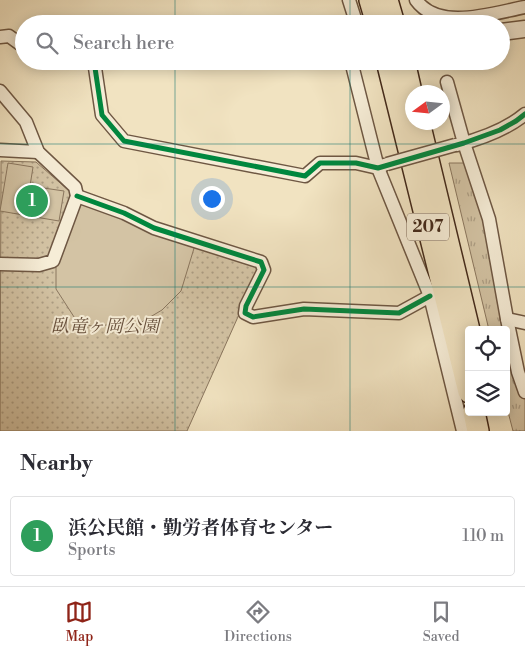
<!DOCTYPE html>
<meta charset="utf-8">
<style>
:root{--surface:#fff;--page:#f2f2f3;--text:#2b2b33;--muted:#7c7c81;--line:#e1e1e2;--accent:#8f2418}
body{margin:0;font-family:"Libre Bodoni","Noto Serif JP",serif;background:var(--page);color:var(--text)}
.controls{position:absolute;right:15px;bottom:15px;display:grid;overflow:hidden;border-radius:5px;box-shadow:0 2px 12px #0003}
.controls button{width:45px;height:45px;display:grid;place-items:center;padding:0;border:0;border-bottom:1px solid var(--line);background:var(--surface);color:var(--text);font:25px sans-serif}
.compass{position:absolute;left:405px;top:85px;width:45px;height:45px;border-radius:50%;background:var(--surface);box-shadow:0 2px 12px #0003;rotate:255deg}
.you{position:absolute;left:211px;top:198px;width:18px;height:18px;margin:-12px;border:4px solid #fff;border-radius:50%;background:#1a73e8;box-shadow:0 0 0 8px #1a73e833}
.badge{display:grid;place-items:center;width:32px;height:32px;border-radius:50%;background:var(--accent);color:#fff;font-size:16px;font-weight:700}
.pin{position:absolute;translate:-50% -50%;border:2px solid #fff;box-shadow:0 1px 5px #0006}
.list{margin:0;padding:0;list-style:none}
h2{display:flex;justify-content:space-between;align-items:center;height:65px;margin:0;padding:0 20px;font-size:21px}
h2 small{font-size:16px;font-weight:400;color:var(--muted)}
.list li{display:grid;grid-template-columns:32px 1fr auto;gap:15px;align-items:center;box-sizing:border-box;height:80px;margin:0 10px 10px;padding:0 10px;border:1px solid var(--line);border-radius:5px}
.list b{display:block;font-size:19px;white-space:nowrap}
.list p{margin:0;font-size:16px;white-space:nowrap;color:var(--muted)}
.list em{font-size:16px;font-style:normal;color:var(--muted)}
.icon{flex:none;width:28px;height:28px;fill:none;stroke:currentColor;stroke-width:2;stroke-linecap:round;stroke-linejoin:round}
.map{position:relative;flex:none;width:525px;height:431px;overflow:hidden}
.search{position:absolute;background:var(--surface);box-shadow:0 2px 12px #0003;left:15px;right:15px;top:15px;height:55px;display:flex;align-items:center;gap:12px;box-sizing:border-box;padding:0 18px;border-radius:28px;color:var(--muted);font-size:19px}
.sheet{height:155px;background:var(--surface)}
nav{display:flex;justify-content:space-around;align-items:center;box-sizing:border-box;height:70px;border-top:1px solid var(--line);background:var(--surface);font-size:14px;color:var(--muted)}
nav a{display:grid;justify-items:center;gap:2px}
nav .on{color:var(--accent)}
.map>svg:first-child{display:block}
.grass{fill:url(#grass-tufts);stroke:#8a765e}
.park{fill:url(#park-dots);stroke:#8a765e}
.pitch{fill:#d3c3a4;stroke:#8a765e}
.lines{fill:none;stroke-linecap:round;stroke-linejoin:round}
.minor-casing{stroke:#6e5743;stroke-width:15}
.tertiary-casing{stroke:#6e5743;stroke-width:19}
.trunk-casing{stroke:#422819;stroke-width:24}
.minor{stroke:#f6edd7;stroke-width:12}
.tertiary{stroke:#f6edd7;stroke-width:16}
.trunk{stroke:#f1e3c1;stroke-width:21}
.minor-bridge-casing{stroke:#6e5743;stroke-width:15;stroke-linecap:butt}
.minor-bridge{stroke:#f6edd7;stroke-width:12}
.cycleway-casing{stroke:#f6edd7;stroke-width:8}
.cycleway{stroke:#00873e;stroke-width:5}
.grid{fill:none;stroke:#0f766e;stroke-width:1;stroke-opacity:0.55}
.labels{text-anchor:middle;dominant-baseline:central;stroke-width:4;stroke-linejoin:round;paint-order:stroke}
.shield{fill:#f6edd7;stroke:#786352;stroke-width:1}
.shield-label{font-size:16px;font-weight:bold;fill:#422819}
.park-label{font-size:18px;font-style:italic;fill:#664f3c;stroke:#f6edd7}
</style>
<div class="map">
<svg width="525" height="431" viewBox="0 0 525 431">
<defs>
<pattern id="grass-tufts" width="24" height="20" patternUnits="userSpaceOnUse" patternTransform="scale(1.25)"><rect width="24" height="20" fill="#d3c3a4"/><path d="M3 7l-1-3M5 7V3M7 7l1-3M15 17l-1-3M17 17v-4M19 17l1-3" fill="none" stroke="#ad9e85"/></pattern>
<pattern id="park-dots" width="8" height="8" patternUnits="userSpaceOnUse" patternTransform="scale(1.25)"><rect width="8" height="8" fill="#d3c3a4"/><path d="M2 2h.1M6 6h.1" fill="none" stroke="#ad9e85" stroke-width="1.8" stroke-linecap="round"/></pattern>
</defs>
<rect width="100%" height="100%" fill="#f1e3c1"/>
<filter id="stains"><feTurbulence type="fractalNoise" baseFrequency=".004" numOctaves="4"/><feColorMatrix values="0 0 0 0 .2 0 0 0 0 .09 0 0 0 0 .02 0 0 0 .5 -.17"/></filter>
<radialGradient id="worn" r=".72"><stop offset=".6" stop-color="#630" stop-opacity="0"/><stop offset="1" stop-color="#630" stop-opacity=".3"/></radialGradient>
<polygon class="grass" points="449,163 466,163 494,218 525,399 525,431 513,431 506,404 506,330 489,330"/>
<polygon class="park" points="1,161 36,162 82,202 255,264 258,272 187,431 0,431"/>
<g class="pitch">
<polygon points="8,163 33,167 30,186 64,191 59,221 0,211"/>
<polygon points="82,202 195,245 181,291 162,310 140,323 91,326 76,320 56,289 56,263"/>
</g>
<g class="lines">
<defs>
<g id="minor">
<polyline points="349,0 356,22 353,24"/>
<path d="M 416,0 C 439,32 493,13 525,7"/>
<polyline points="0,37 9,36 20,44 24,44"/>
<polyline points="94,61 102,115 124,141 305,176 320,163 356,163 378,168 384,165"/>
<polyline points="351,61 378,168 430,296 463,431"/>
<polyline points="447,82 464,143 489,219 507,319 518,372 525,392"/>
<polyline points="0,91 26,122 38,152 75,187 77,196 53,261 39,265 0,264"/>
<path d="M 457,145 C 480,139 506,130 525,114"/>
<polyline points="0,150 38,152"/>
<polyline points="77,196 124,213 154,228 261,262 264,270 246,306 245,313 253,317 304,309 399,313 430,296"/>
<polyline points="507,319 525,323"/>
</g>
<polyline id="tertiary" points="501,32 525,29"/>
<g id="trunk">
<polyline points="370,0 377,24"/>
<polyline points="387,0 394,24"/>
<polyline points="387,61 469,392"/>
<polyline points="404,61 412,96"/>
<polyline points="419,122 469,330"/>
<polyline points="474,412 478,431"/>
</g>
</defs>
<use href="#minor" class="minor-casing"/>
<use href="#tertiary" class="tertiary-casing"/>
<use href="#trunk" class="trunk-casing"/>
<use href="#minor" class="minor"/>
<use href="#tertiary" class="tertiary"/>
<use href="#trunk" class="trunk"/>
<defs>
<polyline id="minor-bridge" points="387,164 455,145"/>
</defs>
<use href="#minor-bridge" class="minor-bridge-casing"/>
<use href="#minor-bridge" class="minor-bridge"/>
<defs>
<g id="cycleway">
<polyline points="94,61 102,115 124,141 305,176 320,163 356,163 378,168 464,143 500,130 516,121 525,114"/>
<polyline points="77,196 124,213 154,228 261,262 264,270 246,306 245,313 253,317 304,309 399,313 430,296"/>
</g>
</defs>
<use href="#cycleway" class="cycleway-casing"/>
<use href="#cycleway" class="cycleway"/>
</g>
<path class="grid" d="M 175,0 L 175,24M 350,0 L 350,24M 175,61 L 175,431M 350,61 L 350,431M 0,144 L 525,144M 0,287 L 525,287"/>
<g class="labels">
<rect class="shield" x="407" y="213.5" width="42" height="27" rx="4"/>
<g class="shield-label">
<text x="428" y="227">207</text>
</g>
<g class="park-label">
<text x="105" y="326">臥竜ヶ岡公園</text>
</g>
</g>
<rect width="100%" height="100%" filter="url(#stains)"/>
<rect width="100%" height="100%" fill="url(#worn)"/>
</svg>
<div class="controls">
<button><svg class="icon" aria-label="locate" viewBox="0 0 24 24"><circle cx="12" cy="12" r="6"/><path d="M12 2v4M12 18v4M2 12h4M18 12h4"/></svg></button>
<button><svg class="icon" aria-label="layers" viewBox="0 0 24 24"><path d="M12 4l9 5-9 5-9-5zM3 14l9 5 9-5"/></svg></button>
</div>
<svg class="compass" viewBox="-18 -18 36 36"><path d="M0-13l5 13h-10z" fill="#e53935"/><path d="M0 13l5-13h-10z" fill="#7c7c81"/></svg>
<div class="you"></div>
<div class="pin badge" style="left:32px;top:201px;background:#2e9e5b">1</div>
<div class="search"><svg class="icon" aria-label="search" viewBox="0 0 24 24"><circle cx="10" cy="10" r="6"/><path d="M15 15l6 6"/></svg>Search here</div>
</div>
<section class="sheet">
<h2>Nearby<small></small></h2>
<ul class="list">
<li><span class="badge" style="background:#2e9e5b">1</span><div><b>浜公民館・勤労者体育センター</b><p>Sports</p></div><em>110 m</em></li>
</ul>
</section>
<nav>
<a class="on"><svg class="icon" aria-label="map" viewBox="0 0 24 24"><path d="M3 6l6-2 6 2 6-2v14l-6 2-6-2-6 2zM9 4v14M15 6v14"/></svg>Map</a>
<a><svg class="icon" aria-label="directions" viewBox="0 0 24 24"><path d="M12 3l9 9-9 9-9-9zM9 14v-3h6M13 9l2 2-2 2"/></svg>Directions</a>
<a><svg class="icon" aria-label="saved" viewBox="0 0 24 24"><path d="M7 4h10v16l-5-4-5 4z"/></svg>Saved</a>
</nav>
